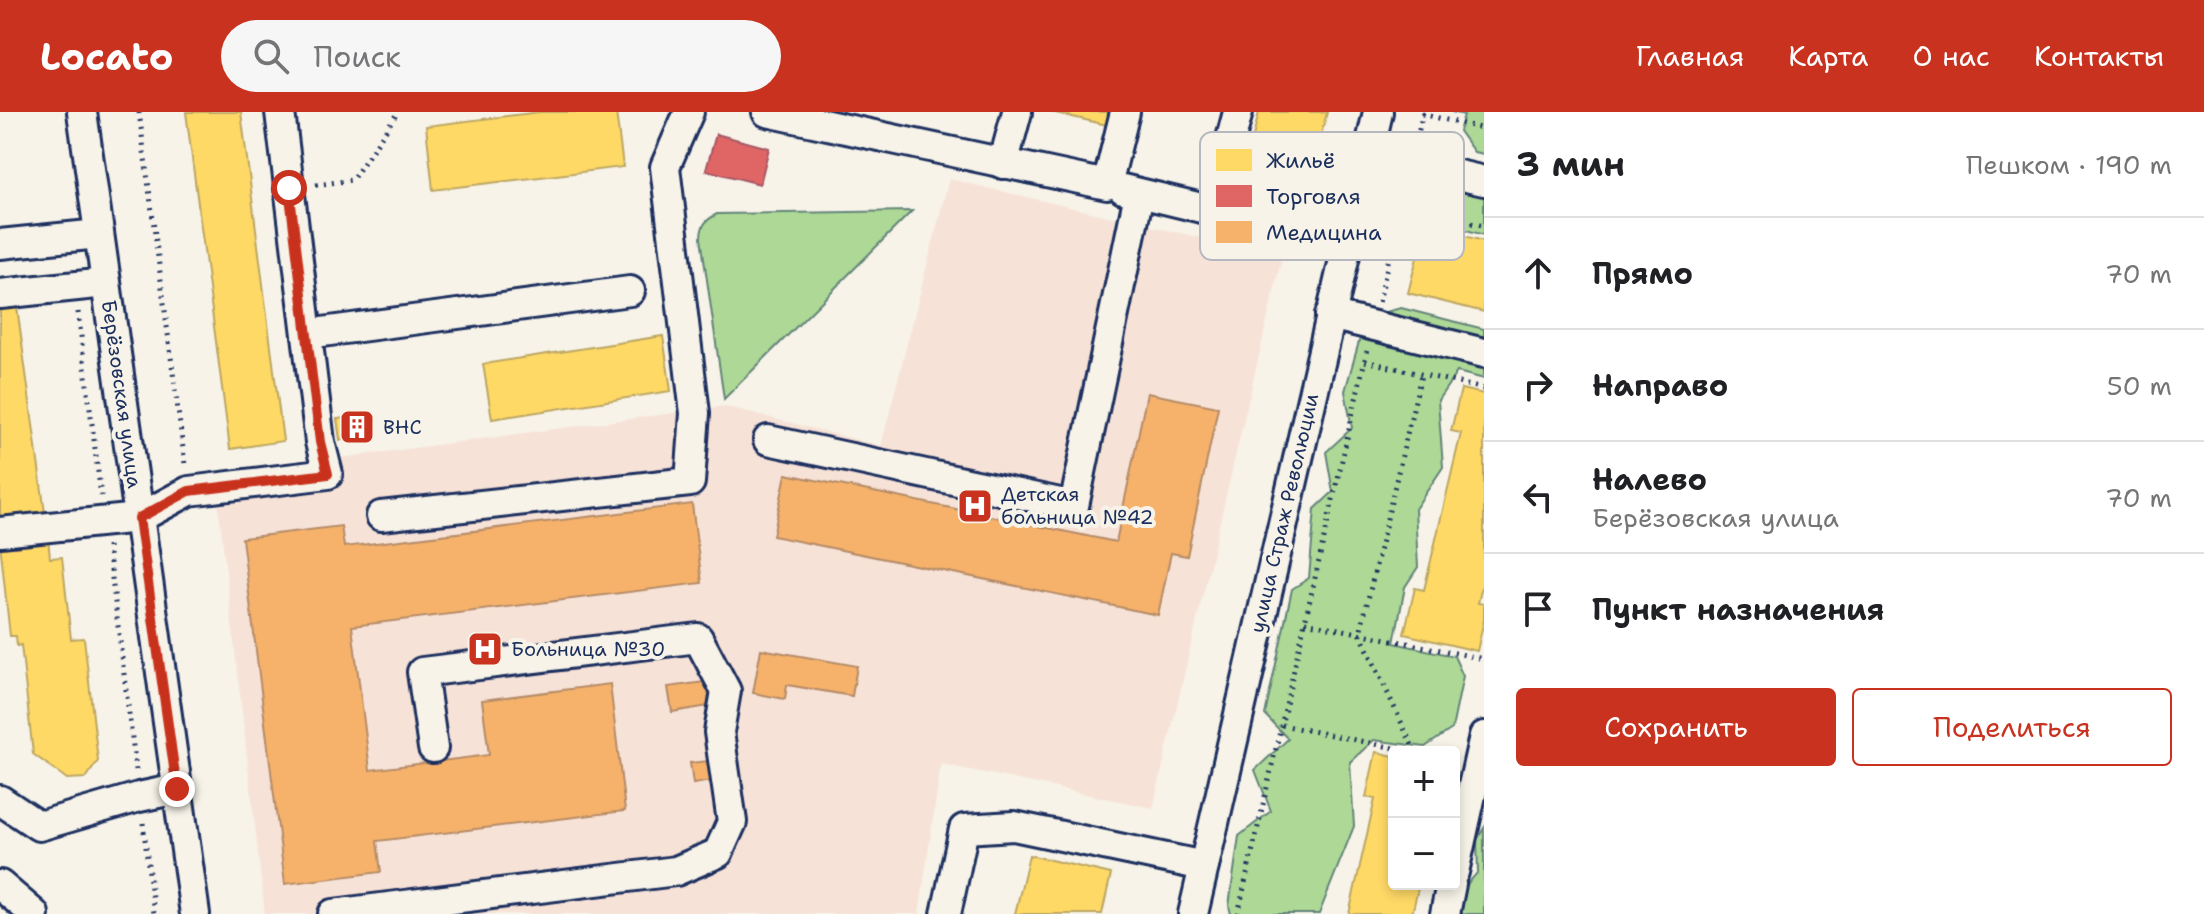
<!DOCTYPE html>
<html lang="ru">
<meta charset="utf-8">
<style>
:root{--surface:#fff;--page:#f6f6f6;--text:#202124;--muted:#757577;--line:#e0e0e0;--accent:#c8321e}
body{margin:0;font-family:"Shantell Sans",sans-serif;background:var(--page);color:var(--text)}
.controls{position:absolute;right:24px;bottom:24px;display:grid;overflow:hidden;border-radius:8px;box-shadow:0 4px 12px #0003}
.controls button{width:72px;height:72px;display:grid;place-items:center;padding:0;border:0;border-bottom:2px solid var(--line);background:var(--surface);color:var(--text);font:40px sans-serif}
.stop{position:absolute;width:24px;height:24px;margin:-18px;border:6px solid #c8321e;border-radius:50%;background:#fff}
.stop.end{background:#c8321e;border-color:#fff;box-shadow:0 2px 8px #0008}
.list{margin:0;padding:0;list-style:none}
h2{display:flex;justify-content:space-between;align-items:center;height:104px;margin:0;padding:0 32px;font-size:34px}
h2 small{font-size:26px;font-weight:400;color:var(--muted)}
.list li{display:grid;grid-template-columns:52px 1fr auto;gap:24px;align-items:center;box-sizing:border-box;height:112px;padding:0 32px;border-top:2px solid var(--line)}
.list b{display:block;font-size:30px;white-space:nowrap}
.list p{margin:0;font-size:26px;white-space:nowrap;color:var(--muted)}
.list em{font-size:26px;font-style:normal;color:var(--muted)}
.actions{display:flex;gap:16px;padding:24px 32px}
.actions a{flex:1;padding:18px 0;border:2px solid var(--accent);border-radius:8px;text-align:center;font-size:28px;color:var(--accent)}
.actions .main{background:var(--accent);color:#fff}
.icon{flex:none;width:44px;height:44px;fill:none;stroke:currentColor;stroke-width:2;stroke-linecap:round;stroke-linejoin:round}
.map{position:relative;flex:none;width:1484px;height:802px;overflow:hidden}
header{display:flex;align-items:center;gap:48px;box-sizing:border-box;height:112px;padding:0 40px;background:var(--accent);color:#fff}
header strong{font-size:38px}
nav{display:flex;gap:44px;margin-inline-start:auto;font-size:28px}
.search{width:560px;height:72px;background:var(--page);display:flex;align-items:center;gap:20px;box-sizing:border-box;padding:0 28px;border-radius:44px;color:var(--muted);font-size:30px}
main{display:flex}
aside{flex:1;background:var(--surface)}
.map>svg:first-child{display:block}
.built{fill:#f7e2d7}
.green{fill:#add896;stroke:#64847a;stroke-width:2}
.homes{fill:#ffd966;stroke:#bba664;stroke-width:2}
.shops{fill:#e06666;stroke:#a55664;stroke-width:2}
.health{fill:#f6b26b;stroke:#b48b67;stroke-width:2}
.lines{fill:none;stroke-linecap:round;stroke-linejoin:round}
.minor-casing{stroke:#1b2f5e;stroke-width:34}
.path{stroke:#1b2f5e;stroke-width:5;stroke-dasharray:2 6;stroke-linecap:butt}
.minor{stroke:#f7f3e8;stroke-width:28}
.route{stroke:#c8321e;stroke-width:10}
.labels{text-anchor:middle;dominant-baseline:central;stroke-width:8;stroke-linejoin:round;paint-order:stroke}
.street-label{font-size:20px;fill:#1b2f5e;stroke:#f7f3e8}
.poi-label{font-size:20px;fill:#1b2f5e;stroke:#f7f3e8;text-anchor:start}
.key{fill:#f7f3e8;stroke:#b5b8bf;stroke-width:2}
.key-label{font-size:22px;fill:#1b2f5e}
</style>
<header>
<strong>Locato</strong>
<div class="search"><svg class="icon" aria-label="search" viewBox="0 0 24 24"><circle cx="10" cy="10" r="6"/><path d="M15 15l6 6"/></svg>Поиск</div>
<nav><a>Главная</a><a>Карта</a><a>О нас</a><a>Контакты</a></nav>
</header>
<main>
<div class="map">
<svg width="1484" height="802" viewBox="0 0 1484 802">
<rect width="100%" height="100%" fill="#f7f3e8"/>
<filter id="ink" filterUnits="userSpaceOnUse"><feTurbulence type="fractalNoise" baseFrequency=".0125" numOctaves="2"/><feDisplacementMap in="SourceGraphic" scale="16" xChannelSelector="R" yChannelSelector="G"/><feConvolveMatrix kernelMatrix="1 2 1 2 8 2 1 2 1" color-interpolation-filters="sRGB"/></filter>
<g filter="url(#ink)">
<polygon class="built" points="949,67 1282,145 1153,696 941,652 919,802 265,802 215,363 725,294 881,334"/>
<g class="green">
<polygon points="1452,0 1484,0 1484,42 1474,40 1459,19 1464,3"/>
<polygon points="1432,69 1484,83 1484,123 1427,107 1384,104 1383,83"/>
<path d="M 912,99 L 724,287 L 701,126 C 701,113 706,108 717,102 Z"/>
<polygon points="1401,196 1484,217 1484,267 1457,260 1438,288 1443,355 1415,397 1418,455 1405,475 1394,531 1454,544 1463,564 1452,617 1425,635 1374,628 1350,650 1354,714 1319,802 1231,802 1229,794 1239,724 1271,699 1255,658 1288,627 1265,603 1292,477 1309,466 1315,397 1333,380 1326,340 1352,316 1345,279 1366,205"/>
<polygon points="1484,716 1484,802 1454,802 1456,785 1478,760 1477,728"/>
</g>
<g class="homes">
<polygon points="186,0 241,0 283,329 230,337"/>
<polygon points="540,0 616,0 623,55 433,78 426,14"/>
<polygon points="1051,0 1110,0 1107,13"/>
<polygon points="1259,0 1327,0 1305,86 1242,71"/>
<polygon points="1425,114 1484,129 1484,200 1408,181"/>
<polygon points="17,195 45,401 0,407 0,197"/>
<polygon points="663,224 671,279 492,307 483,252"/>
<polygon points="1461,277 1484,282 1484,466 1478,491 1484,492 1484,508 1477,539 1404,522 1415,476 1424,478 1461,321 1451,319"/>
<polygon points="373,302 376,324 340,328 337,307"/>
<polygon points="48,426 50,446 62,445 71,527 84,526 98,649 86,666 67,667 33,642 21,533 17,534 16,524 10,524 0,431"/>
<polygon points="1376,640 1394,644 1394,772 1419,772 1412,802 1349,802 1375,687 1366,685"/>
<polygon points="1029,743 1111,762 1102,802 1015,802"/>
</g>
<polygon class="shops" points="716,22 769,36 760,72 706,58"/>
<g class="health">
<polygon points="1147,281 1218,295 1187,444 1171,441 1158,503 773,424 786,362 1116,430"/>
<polygon points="692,392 702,471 352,514 370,658 489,643 482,588 610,572 625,699 377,729 381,760 285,772 242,426 341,414 344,435"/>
<polygon points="761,537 857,554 852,584 787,573 785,587 753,581"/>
<polygon points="712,569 715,593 672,600 668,575"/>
<polygon points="709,649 712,669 693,672 690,651"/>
</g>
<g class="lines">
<defs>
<g id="minor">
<polyline points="82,0 195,802"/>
<polyline points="767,0 1107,73 1125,0"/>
<polyline points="1368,42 1484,69"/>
<polyline points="1003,52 1017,0"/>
<polyline points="1123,77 1346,131"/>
<polyline points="1212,99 1238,0"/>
<polyline points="0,132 99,122"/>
<polyline points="0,182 106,171"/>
<polyline points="1330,203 1484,241"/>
<polyline points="307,222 630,179"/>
<polyline points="768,328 1074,394 1139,82"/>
<polyline points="381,404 690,370 695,301 665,55 689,0"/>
<polyline points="0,420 139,406 189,379 328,362 320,330 280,0"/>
<polyline points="0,688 39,714 139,685 177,677"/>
<polyline points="1454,760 1484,624"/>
<polyline points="0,773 34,802"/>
<polyline points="333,802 676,759 718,741 732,710 719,620 726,579 698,526 422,560 433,636"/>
<polyline points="946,802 964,717 1014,714 1204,754"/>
<polyline points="1193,802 1378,0"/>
<polyline points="1445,802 1451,772"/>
</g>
</defs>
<use href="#minor" class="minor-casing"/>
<g class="path">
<polyline points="139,0 185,352"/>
<polyline points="1422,2 1484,17"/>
<polyline points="1417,26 1423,0"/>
<polyline points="316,73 352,68 398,0"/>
<polyline points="1401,95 1484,114"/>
<polyline points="1379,190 1405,75"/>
<polyline points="78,200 101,384"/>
<polyline points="1365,249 1484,277"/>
<polyline points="108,434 136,658"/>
<polyline points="1305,510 1484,547"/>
<polyline points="1282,613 1414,640"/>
<polyline points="1415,640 1360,521 1421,263"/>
<polyline points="143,711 154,802"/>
<polyline points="1238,802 1367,239"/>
</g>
<use href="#minor" class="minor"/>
</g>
</g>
<g class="lines" filter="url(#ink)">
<polyline class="route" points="177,677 139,406 189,379 328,362 320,330 289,76"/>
</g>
<defs>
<symbol id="building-square" viewBox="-11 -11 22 22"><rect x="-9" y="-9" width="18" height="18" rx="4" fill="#c8321e" stroke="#f7f3e8"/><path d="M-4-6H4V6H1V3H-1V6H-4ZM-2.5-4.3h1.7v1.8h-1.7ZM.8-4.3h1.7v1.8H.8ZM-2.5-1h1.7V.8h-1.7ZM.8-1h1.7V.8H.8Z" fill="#fff"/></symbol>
<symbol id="hospital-square" viewBox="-11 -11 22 22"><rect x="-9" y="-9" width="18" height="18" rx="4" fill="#c8321e" stroke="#f7f3e8"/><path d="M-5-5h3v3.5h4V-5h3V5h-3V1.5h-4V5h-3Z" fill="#fff"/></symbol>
</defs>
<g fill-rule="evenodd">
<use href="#building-square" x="337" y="295" width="40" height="40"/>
<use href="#hospital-square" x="955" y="374" width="40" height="40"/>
<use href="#hospital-square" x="465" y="517" width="40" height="40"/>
</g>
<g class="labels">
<g class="street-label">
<text transform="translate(122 282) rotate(82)">Берёзовская улица</text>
<text transform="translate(1284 401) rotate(-77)">улица Страж Революции</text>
</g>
<g class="poi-label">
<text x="383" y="315">ВНС</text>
<text x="1001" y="382">Детская<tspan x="1001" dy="23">больница №42</tspan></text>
<text x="511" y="537">Больница №30</text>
</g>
</g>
<rect x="1200" y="20" width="264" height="128" rx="12" class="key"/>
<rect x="1216" y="37" width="36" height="22" fill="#ffd966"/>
<rect x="1216" y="73" width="36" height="22" fill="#e06666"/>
<rect x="1216" y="109" width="36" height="22" fill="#f6b26b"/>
<g class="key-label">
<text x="1266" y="56">Жильё</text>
<text x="1266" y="92">Торговля</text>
<text x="1266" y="128">Медицина</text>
</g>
</svg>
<div class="controls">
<button>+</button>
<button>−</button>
</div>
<div class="stop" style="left:289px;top:76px"></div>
<div class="stop end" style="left:177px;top:677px"></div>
</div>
<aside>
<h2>3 мин<small>Пешком · 190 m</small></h2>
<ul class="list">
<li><svg class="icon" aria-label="ahead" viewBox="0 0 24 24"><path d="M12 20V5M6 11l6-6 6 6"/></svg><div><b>Прямо</b></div><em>70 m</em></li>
<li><svg class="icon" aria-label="right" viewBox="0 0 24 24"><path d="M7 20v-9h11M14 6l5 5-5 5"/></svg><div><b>Направо</b></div><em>50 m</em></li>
<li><svg class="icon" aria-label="left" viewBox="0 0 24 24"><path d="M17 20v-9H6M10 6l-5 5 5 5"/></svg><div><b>Налево</b><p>Берёзовская улица</p></div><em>70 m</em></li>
<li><svg class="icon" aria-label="arrive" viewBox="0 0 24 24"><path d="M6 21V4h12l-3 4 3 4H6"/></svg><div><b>Пункт назначения</b></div></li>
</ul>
<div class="actions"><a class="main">Сохранить</a><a>Поделиться</a></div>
</aside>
</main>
